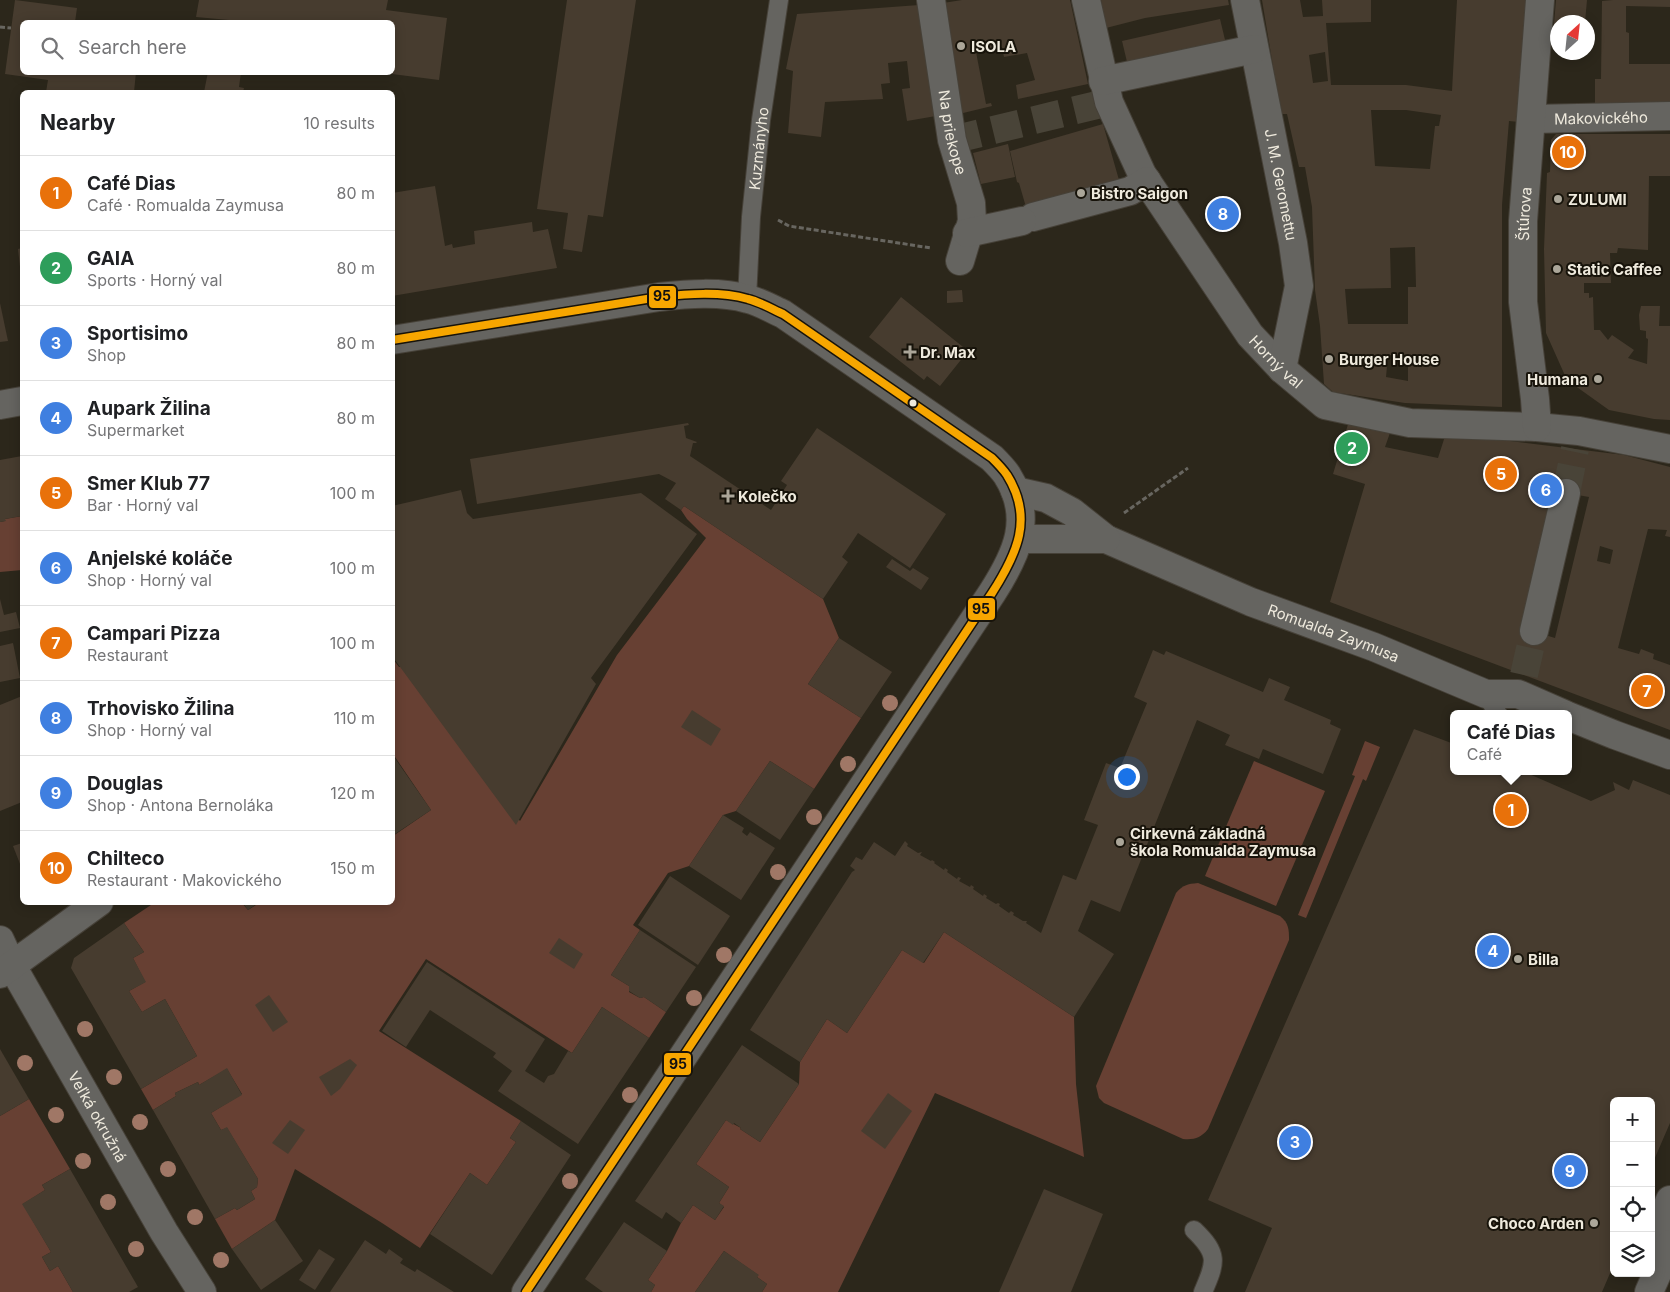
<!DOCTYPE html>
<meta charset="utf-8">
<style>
:root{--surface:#fff;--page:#f6f6f6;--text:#202124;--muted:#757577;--line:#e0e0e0;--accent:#5f5d59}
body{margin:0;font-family:Inter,sans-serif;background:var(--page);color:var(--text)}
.controls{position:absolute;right:15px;bottom:15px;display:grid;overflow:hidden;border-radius:8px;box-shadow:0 2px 12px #0003}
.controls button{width:45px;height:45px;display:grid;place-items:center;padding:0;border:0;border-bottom:1px solid var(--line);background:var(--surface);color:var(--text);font:25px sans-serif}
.compass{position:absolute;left:1550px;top:15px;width:45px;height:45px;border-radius:50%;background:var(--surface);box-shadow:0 2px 12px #0003;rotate:27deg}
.you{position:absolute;left:1126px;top:776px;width:18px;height:18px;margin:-12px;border:4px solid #fff;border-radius:50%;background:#1a73e8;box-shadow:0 0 0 8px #1a73e833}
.badge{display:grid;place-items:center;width:32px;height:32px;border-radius:50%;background:var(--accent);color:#fff;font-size:16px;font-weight:700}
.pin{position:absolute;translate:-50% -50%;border:2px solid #fff;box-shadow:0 1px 5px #0006}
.popup{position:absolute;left:1450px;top:710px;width:122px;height:65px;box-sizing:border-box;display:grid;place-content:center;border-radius:8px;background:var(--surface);filter:drop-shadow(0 1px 4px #0005);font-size:16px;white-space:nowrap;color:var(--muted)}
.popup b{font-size:19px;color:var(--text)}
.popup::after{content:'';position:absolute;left:50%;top:100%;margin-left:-10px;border:10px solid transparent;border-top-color:var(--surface)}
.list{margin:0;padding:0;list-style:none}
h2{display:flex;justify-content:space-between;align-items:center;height:65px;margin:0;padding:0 20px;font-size:21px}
h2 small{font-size:16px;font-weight:400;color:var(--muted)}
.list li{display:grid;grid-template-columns:32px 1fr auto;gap:15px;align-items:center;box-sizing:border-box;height:75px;padding:0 20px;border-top:1px solid var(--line)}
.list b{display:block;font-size:19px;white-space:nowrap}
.list p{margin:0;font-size:16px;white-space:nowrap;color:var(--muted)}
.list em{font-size:16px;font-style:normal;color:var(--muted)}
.icon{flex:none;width:28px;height:28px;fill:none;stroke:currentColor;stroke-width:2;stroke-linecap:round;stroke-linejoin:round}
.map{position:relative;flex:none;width:1670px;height:1292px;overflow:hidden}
.search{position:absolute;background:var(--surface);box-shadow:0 2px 12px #0003;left:20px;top:20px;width:375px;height:55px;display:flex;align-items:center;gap:12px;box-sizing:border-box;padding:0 18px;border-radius:8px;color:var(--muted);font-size:19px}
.panel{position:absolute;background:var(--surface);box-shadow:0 2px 12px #0003;left:20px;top:90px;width:375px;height:815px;border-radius:8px}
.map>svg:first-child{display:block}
.green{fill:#674033}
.building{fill:#473c2f;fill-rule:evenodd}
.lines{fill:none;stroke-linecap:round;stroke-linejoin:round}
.street-tunnel{stroke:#494438;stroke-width:28;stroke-dasharray:28 14;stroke-linecap:butt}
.lane-casing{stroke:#464138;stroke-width:20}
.street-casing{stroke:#464138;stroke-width:30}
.path{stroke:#686660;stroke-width:3;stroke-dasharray:5 2.5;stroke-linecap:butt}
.lane{stroke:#656460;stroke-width:18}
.street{stroke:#656460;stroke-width:28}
.bus-1-casing{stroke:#17130a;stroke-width:11}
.bus-1{stroke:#f7a600;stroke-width:8}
.tree{fill:#a07766}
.poi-dot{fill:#aba699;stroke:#17130a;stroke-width:2}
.bus-dot{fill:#efeadd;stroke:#17130a;stroke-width:2}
.labels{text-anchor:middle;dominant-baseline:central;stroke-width:4;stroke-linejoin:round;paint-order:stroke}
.poi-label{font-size:15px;font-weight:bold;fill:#efeadd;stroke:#17130a;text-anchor:start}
.street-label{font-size:15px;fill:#efeadd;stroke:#17130a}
.line-badge{stroke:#17130a;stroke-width:2}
.pale-badge-label{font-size:14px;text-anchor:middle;font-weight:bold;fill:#111}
</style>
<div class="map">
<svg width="1670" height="1292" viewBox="0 0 1670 1292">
<rect width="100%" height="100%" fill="#2c271b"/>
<g class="green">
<polygon points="684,506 823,599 839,638 808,684 861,718 814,789 770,761 736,811 723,815 689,866 668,873 633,925 640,930 611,975 629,986 629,992 640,998 644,997 666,1012 649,1038 602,1007 572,1053 426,959 379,1031 521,1121 510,1138 516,1142 487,1185 470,1173 420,1248 382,1223 295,1169 275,1220 232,1249 215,1219 235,1208 237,1210 255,1199 251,1191 257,1187 258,1179 227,1128 221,1130 211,1113 242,1094 227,1069 199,1085 198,1082 175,1093 176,1096 153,1110 141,1089 197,1056 165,999 142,1012 129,991 145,982 133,958 144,952 124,923 154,903 242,903 248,910 259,903 392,902 393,836 431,810 393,754 393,659 399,667 401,667 520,821 617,655 706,538 687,519 681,510"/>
<polygon points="22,516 22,570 0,572 0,522 5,521 5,519"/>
<polygon points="1365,741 1380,747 1366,781 1363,779 1306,918 1298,915 1355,776 1352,775"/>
<polygon points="1254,761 1325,791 1276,906 1205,876"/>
<path d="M 1198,883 L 1280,916 C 1289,923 1289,930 1289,940 L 1208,1129 C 1201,1138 1194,1140 1183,1139 L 1104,1103 L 1099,1098 L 1096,1086 L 1176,893 C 1183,885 1187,884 1198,883 Z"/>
<polygon points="944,932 1074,1017 1076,1084 1084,1157 935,1093 838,1292 762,1292 767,1284 757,1277 758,1275 724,1251 695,1292 651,1292 655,1285 648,1280 667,1251 681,1223 693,1205 715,1220 724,1207 719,1203 729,1187 696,1164 726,1120 741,1128 740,1129 760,1142 799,1084 800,1062 827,1019 847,1033 902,950 924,963"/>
<polygon points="29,1099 70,1169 42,1185 45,1190 23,1204 51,1252 42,1257 50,1271 58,1266 73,1292 0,1292 0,1116"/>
</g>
<g class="building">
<polygon points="15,0 77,8 75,22 22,22 22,72 136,72 134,92 46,92 48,80 5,74"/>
<polygon points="199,0 388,0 386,10 447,18 439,80 392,74 392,22 251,22 196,17"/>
<polygon points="567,0 636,0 603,217 588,215 582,252 563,249 568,213 537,209"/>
<polygon points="962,0 1070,0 1088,84 1018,99 1016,85 1035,80 1027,53 1004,57 1002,47 976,52 986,104 991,103 992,106 959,114 943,3"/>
<polygon points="1101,0 1228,0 1229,5 1145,18 1106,28"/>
<path d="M 1262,0 L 1300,0 L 1303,17 L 1323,16 L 1322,0 L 1371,0 L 1371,22 L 1326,23 L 1331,85 L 1406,85 L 1452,91 L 1457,0 L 1528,0 L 1519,122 L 1509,121 L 1502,205 L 1502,407 L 1405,403 L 1333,392 L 1324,384 L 1320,326 L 1315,290 L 1312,207 L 1305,167 L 1299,167 L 1287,114 L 1281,114 ZM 1325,52 L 1328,81 L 1313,83 L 1309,55 ZM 1371,110 L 1406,110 L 1441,115 L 1439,126 L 1435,126 L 1430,169 L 1375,166 ZM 1415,247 L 1416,287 L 1408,287 L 1408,324 L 1348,324 L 1345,289 L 1391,288 L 1390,248 ZM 1388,355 L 1408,355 L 1408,381 L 1386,377 Z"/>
<polygon points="1556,0 1587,0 1585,22 1558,22 1558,36 1553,35"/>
<polygon points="1613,0 1670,0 1670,7 1626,6 1626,32 1629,33 1629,64 1670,64 1670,106 1595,107 1595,79 1601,79 1602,1"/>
<polygon points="919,5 936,116 907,121 902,89 910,88 907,61 888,63 890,83 881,84 883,99 825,102 821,137 788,133 793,71 786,69 797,14"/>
<polygon points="1220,19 1226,44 1128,66 1122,41"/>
<polygon points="208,72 241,72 239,87 244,88 243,92 204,92"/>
<polygon points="1103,124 1121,187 1028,214 1019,183 1017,182 1010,151"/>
<polygon points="1556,134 1670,134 1670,176 1649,176 1648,250 1618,248 1617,253 1610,253 1611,283 1584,283 1584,293 1589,293 1589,298 1593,297 1594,330 1600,330 1608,340 1612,335 1634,350 1628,358 1647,364 1648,339 1646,338 1646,331 1640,330 1639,315 1641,306 1660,306 1659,326 1670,326 1670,420 1654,419 1609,410 1567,380 1546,333 1544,249 1547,173 1550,172 1551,140"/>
<polygon points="1008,144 1015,177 981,184 973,153"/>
<polygon points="435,186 445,246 452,244 453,248 475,244 474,231 532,222 533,232 548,229 557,268 392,296 392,193"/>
<polygon points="22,248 22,276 21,276 18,249"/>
<polygon points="962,290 963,302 947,303 947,291"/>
<polygon points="901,297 968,351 940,386 927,376 924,380 869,337"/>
<polygon points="0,303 8,341 0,342"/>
<path d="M 1349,421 L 1391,430 L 1385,447 L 1438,458 L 1446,433 L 1624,455 L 1670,467 L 1670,537 L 1665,536 L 1667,530 L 1648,529 L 1618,648 L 1639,654 L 1641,649 L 1654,654 L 1653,659 L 1670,665 L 1670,730 L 1330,602 L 1365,484 L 1333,474 ZM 1566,493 L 1589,497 L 1555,638 L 1522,628 ZM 1600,546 L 1613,550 L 1610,564 L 1597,561 Z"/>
<polygon points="688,423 689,425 684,426 686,438 697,442 696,443 693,443 690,456 771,510 787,485 781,481 817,428 946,514 910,568 858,533 842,557 848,562 823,599 684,506 681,510 665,499 676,483 659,474 477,504 470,459"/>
<polygon points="22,456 22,516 5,519 6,521 0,522 0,460"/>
<polygon points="461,490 467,513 473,519 641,493 697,534 591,678 596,684 516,825 392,656 392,506"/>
<polygon points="892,559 910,571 913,568 929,578 921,590 886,567"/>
<polygon points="0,599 4,615 16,612 20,628 0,632"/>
<polygon points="839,638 892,672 861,718 808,684"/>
<polygon points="13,643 20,678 0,682 0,646"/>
<polygon points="1153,650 1164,655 1166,651 1263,692 1269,678 1290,687 1284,700 1331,720 1330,724 1341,729 1323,774 1263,749 1259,759 1225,745 1230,735 1197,720 1120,912 1091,900 1078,931 1114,954 1074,1017 944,932 923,963 902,950 847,1033 827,1019 800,1062 750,1030 852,872 855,870 850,866 856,857 862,860 874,842 895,856 905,841 908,844 907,846 918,853 922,852 920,855 931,861 932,860 935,862 934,863 944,870 945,868 948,870 947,872 957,879 958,877 961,878 959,881 970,887 971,885 974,887 973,889 983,896 984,894 987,896 986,898 996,904 998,903 1000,904 999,906 1009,913 1011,911 1014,913 1013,915 1023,921 1027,921 1026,923 1041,933 1063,875 1076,880 1098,825 1084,820 1106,763 1120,768 1147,703 1134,697"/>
<polygon points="22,696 22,802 0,811 0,705"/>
<polygon points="692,710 721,729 711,746 681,727"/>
<polygon points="1414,729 1454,744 1454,771 1522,771 1591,801 1615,790 1613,782 1629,790 1633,780 1670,795 1670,1123 1651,1167 1651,1101 1614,1101 1614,1264 1602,1292 1245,1292 1272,1228 1208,1200"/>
<polygon points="392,754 431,810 392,836"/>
<polygon points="770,761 814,789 780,840 736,811"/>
<polygon points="723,815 744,828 742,832 747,836 750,832 775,848 741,900 689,866"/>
<polygon points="22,843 22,869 13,846"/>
<polygon points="670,876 730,916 698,965 638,925"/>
<polygon points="242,902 259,902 248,910"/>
<polygon points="124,923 144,952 133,958 146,982 129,991 142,1012 165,999 197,1056 141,1089 71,968 74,958"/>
<polygon points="640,930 696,967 666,1012 644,997 640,998 629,991 629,986 611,975"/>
<polygon points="559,938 583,954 574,969 549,953"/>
<polygon points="427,962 545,1039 525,1071 544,1083 548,1076 554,1074 568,1051 572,1053 602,1007 649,1038 578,1144 498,1091 512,1071 493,1057 496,1053 430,1010 406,1047 382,1031"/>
<polygon points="269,995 288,1022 273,1032 255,1005"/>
<polygon points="742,1045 799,1084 760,1142 740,1129 741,1128 734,1123 733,1125 726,1120 696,1164 729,1187 719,1203 724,1206 715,1220 693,1205 681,1223 666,1212 662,1219 635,1201"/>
<polygon points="0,1049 29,1099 0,1116"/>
<polygon points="350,1059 357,1065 340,1089 331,1096 319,1077"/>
<polygon points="227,1068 242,1095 211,1113 221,1130 227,1127 258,1179 257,1187 251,1191 255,1199 237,1210 235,1208 215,1219 153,1110 176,1096 175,1093 198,1082 199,1085"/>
<polygon points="888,1093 912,1111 885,1149 861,1131"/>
<polygon points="290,1120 305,1130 288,1154 272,1143"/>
<polygon points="521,1121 571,1155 492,1275 430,1234 470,1173 487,1185 516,1142 510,1138"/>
<polygon points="70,1169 138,1287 129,1292 73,1292 58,1266 50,1271 42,1257 51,1252 22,1204 45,1190 42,1185"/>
<polygon points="1044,1189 1103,1214 1071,1292 999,1292"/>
<polygon points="275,1220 303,1261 261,1290 232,1249"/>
<polygon points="624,1222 667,1251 648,1280 655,1285 651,1292 603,1292 585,1279"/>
<polygon points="365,1240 386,1254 389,1249 403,1259 400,1263 415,1272 417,1269 454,1292 330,1292"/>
<polygon points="319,1249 335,1259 315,1290 299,1280"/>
<polygon points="724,1251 759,1275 757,1277 767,1284 762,1292 695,1292"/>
</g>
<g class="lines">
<g class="street-tunnel">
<polyline points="952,140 1109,102"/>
<polyline points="1566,493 1575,449"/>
<polyline points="1524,675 1534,631"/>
</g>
<defs>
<g id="lane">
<path id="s1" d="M 747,299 L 751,217 L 761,120 L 779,0"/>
<polyline points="1486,694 1498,714"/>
<polyline points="1512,771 1512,772"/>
<path d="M 1194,1230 C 1219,1254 1216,1262 1203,1292"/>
</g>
<g id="street">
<path id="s2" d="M 931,0 L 952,140 L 971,203 L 972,221 L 960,261"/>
<path id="s3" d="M 1086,0 L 1109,102 L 1142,174 L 1250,335 L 1282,369 L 1325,405 L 1410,423 L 1537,427 L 1579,431 L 1670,449"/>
<path id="s4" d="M 1245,0 L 1293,243 L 1299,286 L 1282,369"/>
<polyline points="1103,81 1254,49"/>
<path id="s5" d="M 1532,119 L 1670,116"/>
<polyline points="1033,217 1130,191 1147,181"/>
<polyline points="967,233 1022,221"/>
<path d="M 392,340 L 659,297 C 687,294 720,291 748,299 C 760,302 772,309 783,314 L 992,458 C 997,463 1003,469 1007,475 C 1034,518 1017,554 992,593 L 526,1292"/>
<polyline points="0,405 22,401"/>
<path id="s6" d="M 1537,427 L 1535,399 L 1523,302 L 1523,221 L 1540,0"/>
<path id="s7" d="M 1015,491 L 1046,498 L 1072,512 L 1106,539 L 1251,602 L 1374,647 L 1486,694 L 1518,694 L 1564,714"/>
<polyline points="1019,539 1106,539"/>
<polyline points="1534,631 1566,493"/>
<polyline points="1568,716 1615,735 1670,755"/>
<path id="s8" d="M 0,940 L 12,966 L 164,1232 L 202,1292"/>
<polyline points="0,974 99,902"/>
<polyline points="1651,1245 1670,1200"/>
<polyline points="1649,1292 1670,1244"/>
</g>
</defs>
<use href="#lane" class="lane-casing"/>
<use href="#street" class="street-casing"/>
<g class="path">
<polyline points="0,27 11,28"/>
<polyline points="778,220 789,226 931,248"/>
<polyline points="1124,513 1188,468"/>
</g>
<use href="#lane" class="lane"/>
<use href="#street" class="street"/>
<defs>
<path id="bus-1" d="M 392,340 L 659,297 C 687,294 720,291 748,299 C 760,302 772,309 783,314 L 992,458 C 997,463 1003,469 1007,475 C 1034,518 1017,554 992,593 L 526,1292"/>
</defs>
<use href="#bus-1" class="bus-1-casing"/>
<use href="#bus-1" class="bus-1"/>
</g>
<g class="tree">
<circle cx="890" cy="703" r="8"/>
<circle cx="848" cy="764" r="8"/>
<circle cx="814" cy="817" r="8"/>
<circle cx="778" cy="872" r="8"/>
<circle cx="724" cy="955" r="8"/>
<circle cx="694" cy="998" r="8"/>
<circle cx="85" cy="1029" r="8"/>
<circle cx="25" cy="1063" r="8"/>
<circle cx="114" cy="1077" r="8"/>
<circle cx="630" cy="1095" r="8"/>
<circle cx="56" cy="1115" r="8"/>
<circle cx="140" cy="1122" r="8"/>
<circle cx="83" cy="1161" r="8"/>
<circle cx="168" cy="1169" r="8"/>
<circle cx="570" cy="1181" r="8"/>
<circle cx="108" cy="1202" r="8"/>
<circle cx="195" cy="1217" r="8"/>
<circle cx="136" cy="1249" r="8"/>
<circle cx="221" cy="1260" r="8"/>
</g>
<g class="poi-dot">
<circle cx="961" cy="46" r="5"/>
<circle cx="1081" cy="193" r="5"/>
<circle cx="1558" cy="199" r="5"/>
<circle cx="1557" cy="269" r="5"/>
<path d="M907.5 344.5h5v5h5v5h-5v5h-5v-5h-5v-5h5z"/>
<circle cx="1329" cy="359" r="5"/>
<circle cx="1598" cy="379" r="5"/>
<path d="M725.5 488.5h5v5h5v5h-5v5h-5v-5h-5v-5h5z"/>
<circle cx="1120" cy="842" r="5"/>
<circle cx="1518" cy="959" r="5"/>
<circle cx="1594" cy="1223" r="5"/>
</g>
<circle class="bus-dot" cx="913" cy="403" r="4.5"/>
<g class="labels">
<g class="poi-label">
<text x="971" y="46">ISOLA</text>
<text x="1091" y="193">Bistro Saigon</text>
<text x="1568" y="199">ZULUMI</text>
<text x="1567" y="269">Static Caffee</text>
<text x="920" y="352">Dr. Max</text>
<text x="1339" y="359">Burger House</text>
<text x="1588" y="379" text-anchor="end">Humana</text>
<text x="738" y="496">Kolečko</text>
<text x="1130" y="833">Cirkevná základná<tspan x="1130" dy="17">škola Romualda Zaymusa</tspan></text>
<text x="1528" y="959">Billa</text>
<text x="1584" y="1223" text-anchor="end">Choco Arden</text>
</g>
<g class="street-label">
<text stroke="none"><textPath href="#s5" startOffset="69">Makovického</textPath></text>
<text stroke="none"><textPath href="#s2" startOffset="134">Na priekope</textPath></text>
<text stroke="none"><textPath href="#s1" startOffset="151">Kuzmányho</textPath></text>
<text stroke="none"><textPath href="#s4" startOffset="188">J. M. Geromettu</textPath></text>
<text stroke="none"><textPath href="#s6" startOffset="214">Štúrova</textPath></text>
<text stroke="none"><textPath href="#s3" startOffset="415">Horný val</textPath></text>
<text stroke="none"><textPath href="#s7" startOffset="351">Romualda Zaymusa</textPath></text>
<text stroke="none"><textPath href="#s8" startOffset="202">Veľká okružná</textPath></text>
</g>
</g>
<g class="line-badge">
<rect x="648" y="285" width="29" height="24" rx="5" fill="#f7a600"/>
<rect x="967" y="597" width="29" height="24" rx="5" fill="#f7a600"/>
<rect x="663" y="1052" width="29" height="24" rx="5" fill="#f7a600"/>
</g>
<g class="pale-badge-label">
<text x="662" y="301">95</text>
<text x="981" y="614">95</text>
<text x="678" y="1069">95</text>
</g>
</svg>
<div class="controls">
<button>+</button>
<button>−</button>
<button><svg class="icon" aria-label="locate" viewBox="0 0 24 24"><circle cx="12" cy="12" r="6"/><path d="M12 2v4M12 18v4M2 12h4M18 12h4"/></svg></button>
<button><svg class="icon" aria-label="layers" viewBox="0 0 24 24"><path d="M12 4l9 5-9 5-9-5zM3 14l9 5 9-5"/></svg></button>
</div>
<svg class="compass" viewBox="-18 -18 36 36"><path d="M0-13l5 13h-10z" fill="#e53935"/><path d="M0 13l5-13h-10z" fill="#757577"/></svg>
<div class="you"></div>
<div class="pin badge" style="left:1511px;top:810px;background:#e8710a">1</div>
<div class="popup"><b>Café Dias</b>Café</div>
<div class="pin badge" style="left:1352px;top:448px;background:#2e9e5b">2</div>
<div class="pin badge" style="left:1295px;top:1142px;background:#3f7fe0">3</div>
<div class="pin badge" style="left:1493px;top:951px;background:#3f7fe0">4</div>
<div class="pin badge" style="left:1501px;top:474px;background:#e8710a">5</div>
<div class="pin badge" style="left:1546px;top:490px;background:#3f7fe0">6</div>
<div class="pin badge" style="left:1647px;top:691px;background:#e8710a">7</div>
<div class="pin badge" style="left:1223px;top:214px;background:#3f7fe0">8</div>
<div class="pin badge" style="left:1570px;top:1171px;background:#3f7fe0">9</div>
<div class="pin badge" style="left:1568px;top:152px;background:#e8710a">10</div>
<div class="search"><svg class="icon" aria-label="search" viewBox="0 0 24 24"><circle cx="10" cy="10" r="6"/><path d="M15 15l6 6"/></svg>Search here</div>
<section class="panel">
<h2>Nearby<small>10 results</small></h2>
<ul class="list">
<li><span class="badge" style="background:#e8710a">1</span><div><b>Café Dias</b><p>Café · Romualda Zaymusa</p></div><em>80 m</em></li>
<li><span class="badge" style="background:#2e9e5b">2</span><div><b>GAIA</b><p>Sports · Horný val</p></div><em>80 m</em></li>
<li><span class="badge" style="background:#3f7fe0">3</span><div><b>Sportisimo</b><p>Shop</p></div><em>80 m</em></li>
<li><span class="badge" style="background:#3f7fe0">4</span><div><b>Aupark Žilina</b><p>Supermarket</p></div><em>80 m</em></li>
<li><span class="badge" style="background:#e8710a">5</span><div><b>Smer Klub 77</b><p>Bar · Horný val</p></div><em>100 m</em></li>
<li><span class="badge" style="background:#3f7fe0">6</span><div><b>Anjelské koláče</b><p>Shop · Horný val</p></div><em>100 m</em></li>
<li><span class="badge" style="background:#e8710a">7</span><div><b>Campari Pizza</b><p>Restaurant</p></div><em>100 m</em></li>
<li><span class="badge" style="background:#3f7fe0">8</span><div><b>Trhovisko Žilina</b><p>Shop · Horný val</p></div><em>110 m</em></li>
<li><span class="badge" style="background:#3f7fe0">9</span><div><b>Douglas</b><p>Shop · Antona Bernoláka</p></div><em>120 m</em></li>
<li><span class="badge" style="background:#e8710a">10</span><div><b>Chilteco</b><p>Restaurant · Makovického</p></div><em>150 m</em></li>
</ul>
</section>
</div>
